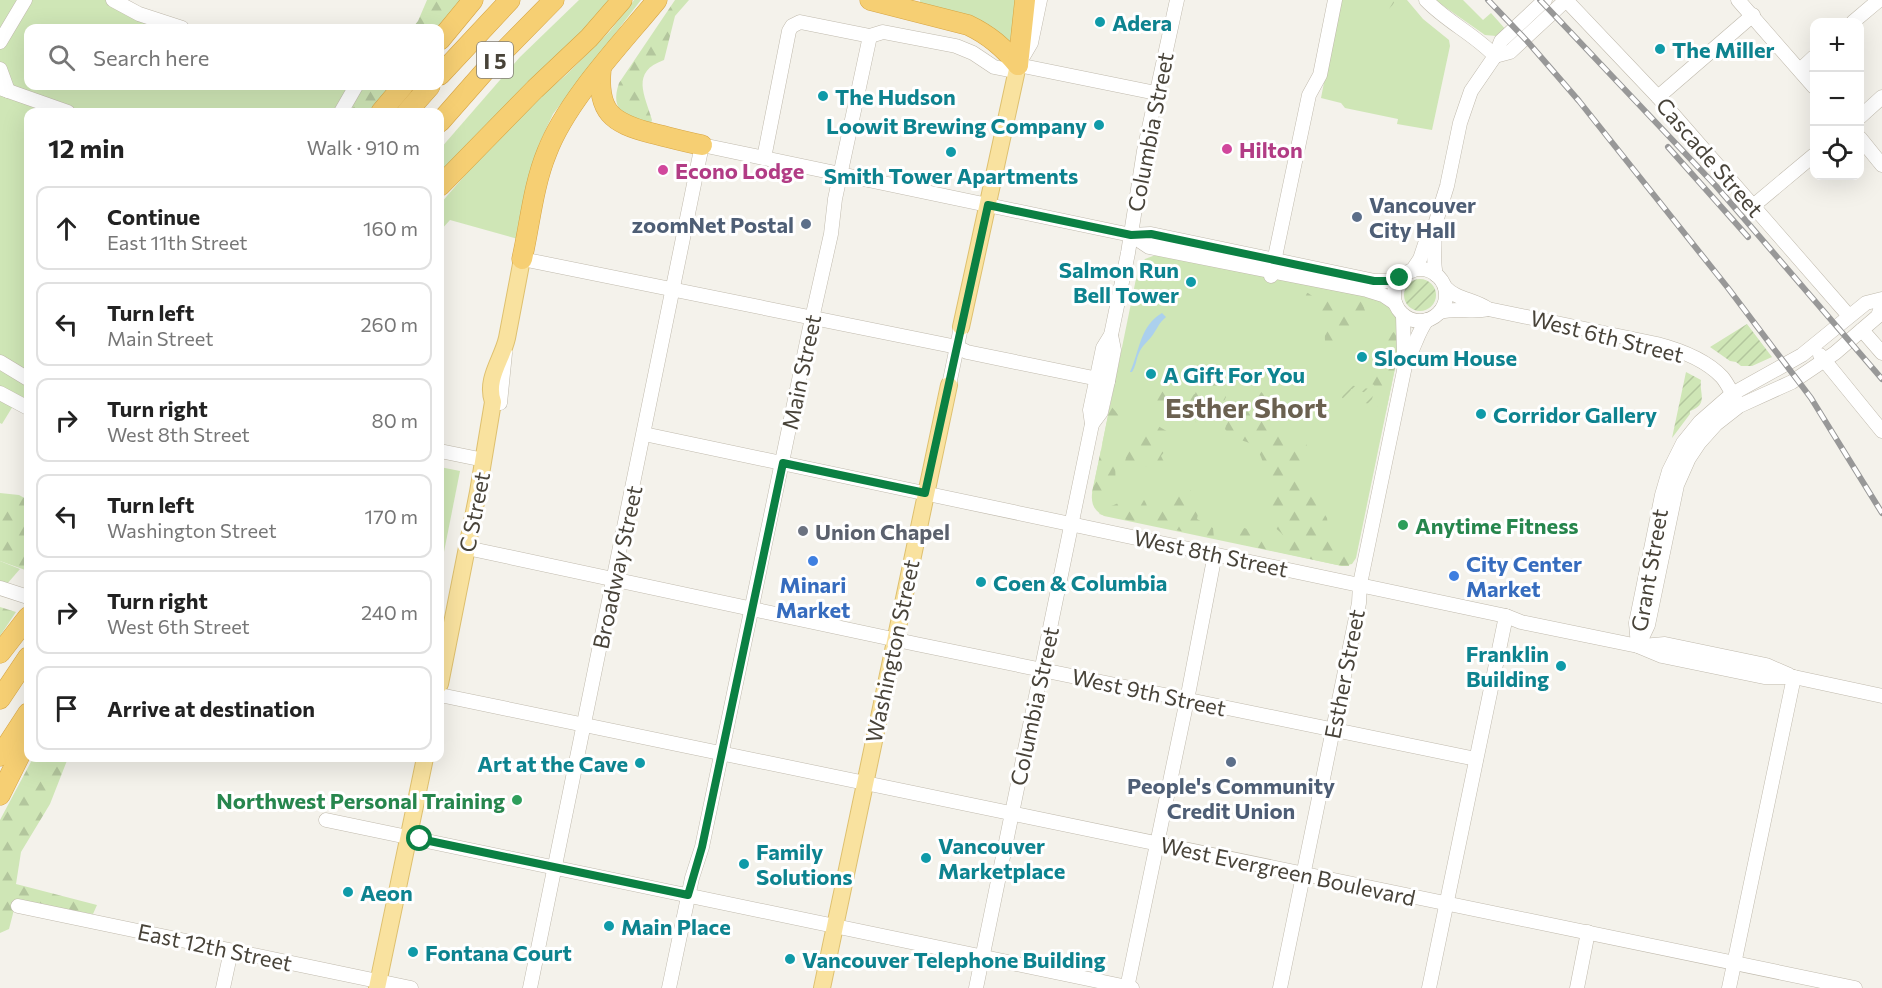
<!DOCTYPE html>
<meta charset="utf-8">
<style>
:root{--surface:#fff;--page:#f2f2f2;--text:#222;--muted:#767676;--line:#e0e0e0}
body{margin:0;font-family:Commissioner,sans-serif;background:var(--page);color:var(--text)}
.controls{position:absolute;right:18px;top:18px;display:grid;overflow:hidden;border-radius:12px;box-shadow:0 6px 24px #0002}
.controls button{width:54px;height:54px;display:grid;place-items:center;padding:0;border:0;border-bottom:2px solid var(--line);background:var(--surface);color:var(--text);font:30px sans-serif}
.stop{position:absolute;width:18px;height:18px;margin:-14px;border:4px solid #0b8043;border-radius:50%;background:#fff}
.stop.end{background:#0b8043;border-color:#fff;box-shadow:0 2px 6px #0008}
.list{margin:0;padding:0;list-style:none}
h2{display:flex;justify-content:space-between;align-items:center;height:78px;margin:0;padding:0 24px;font-size:26px}
h2 small{font-size:20px;font-weight:400;color:var(--muted)}
.list li{display:grid;grid-template-columns:39px 1fr auto;gap:18px;align-items:center;box-sizing:border-box;height:84px;margin:0 12px 12px;padding:0 12px;border:2px solid var(--line);border-radius:12px}
.list b{display:block;font-size:22px;white-space:nowrap}
.list p{margin:0;font-size:20px;white-space:nowrap;color:var(--muted)}
.list em{font-size:20px;font-style:normal;color:var(--muted)}
.icon{flex:none;width:33px;height:33px;fill:none;stroke:currentColor;stroke-width:2;stroke-linecap:round;stroke-linejoin:round}
.map{position:relative;flex:none;width:1882px;height:988px;overflow:hidden}
.search{position:absolute;background:var(--surface);box-shadow:0 6px 24px #0002;left:24px;top:24px;width:420px;height:66px;display:flex;align-items:center;gap:15px;box-sizing:border-box;padding:0 21px;border-radius:12px;color:var(--muted);font-size:22px}
.panel{position:absolute;background:var(--surface);box-shadow:0 6px 24px #0002;left:24px;top:108px;width:420px;height:654px;border-radius:12px}
.map>svg:first-child{display:block}
.green{fill:#cfe6b6}
.forest{fill:url(#forest-firs)}
.garden{fill:url(#garden-furrows)}
.water{fill:#abd0ed}
.lines{fill:none;stroke-linecap:round;stroke-linejoin:round}
.minor-casing{stroke:#c0baad;stroke-width:15}
.major-casing{stroke:#dec06f;stroke-width:18}
.highway-casing{stroke:#d6a443;stroke-width:21}
.minor{stroke:#fff;stroke-width:14}
.major{stroke:#f9e29f;stroke-width:16}
.highway{stroke:#f6cf73;stroke-width:20}
.rail-casing{stroke:#989898;stroke-width:6}
.rail{stroke:#fff;stroke-width:4;stroke-dasharray:11;stroke-linecap:butt}
.route{stroke:#0b8043;stroke-width:8}
.culture-dot{fill:#0f9aa8;stroke:#fff;stroke-width:2}
.hotel-dot{fill:#d1479c;stroke:#fff;stroke-width:2}
.service-dot{fill:#5c6f8a;stroke:#fff;stroke-width:2}
.leisure-dot{fill:#2e9e5b;stroke:#fff;stroke-width:2}
.worship-dot{fill:#6b7280;stroke:#fff;stroke-width:2}
.shop-dot{fill:#3f7fe0;stroke:#fff;stroke-width:2}
.labels{text-anchor:middle;dominant-baseline:central;stroke-width:6;stroke-linejoin:round;paint-order:stroke}
.shield{fill:#fff;stroke:#7f7b74;stroke-width:1.5}
.shield-label{font-size:21px;font-weight:bold;fill:#484339}
.culture-label{font-size:22px;font-weight:bold;fill:#0d838f;stroke:#fff;text-anchor:start}
.street-label{font-size:22px;fill:#484339;stroke:#fff}
.hotel-label{font-size:22px;font-weight:bold;fill:#b23c85;stroke:#fff;text-anchor:start}
.service-label{font-size:22px;font-weight:bold;fill:#4e5e75;stroke:#fff;text-anchor:start}
.leisure-label{font-size:22px;font-weight:bold;fill:#27864d;stroke:#fff;text-anchor:start}
.worship-label{font-size:22px;font-weight:bold;fill:#5b616d;stroke:#fff;text-anchor:start}
.shop-label{font-size:22px;font-weight:bold;fill:#366cbe;stroke:#fff;text-anchor:start}
.district-label{font-size:28px;font-weight:bold;fill:#6b6150;stroke:#fff}
</style>
<div class="map">
<svg width="1882" height="988" viewBox="0 0 1882 988">
<defs>
<pattern id="forest-firs" width="22" height="20" patternUnits="userSpaceOnUse" patternTransform="scale(1.5)"><rect width="22" height="20" fill="#cfe6b6"/><path d="M5 1l3.5 6h-7zM16 11l3.5 6h-7z" fill="#b3c69d"/></pattern>
<pattern id="garden-furrows" width="10" height="10" patternUnits="userSpaceOnUse" patternTransform="scale(1.5)"><rect width="10" height="10" fill="#cfe6b6"/><path d="M-1 1l2-2M0 10L10 0M9 11l2-2" fill="none" stroke="#b3c69d"/></pattern>
</defs>
<rect width="100%" height="100%" fill="#f4f2eb"/>
<g class="green">
<polygon points="0,0 113,0 182,28 28,28 28,86 350,86 341,112 28,112 28,408 16,401 2,424 0,423"/>
<polygon points="579,0 611,0 597,19 440,175 440,149 520,57"/>
<polygon points="634,0 641,0 553,114 539,144 518,239 450,220 440,231 440,204 514,119 566,75 610,31"/>
<polygon points="920,0 1019,0 1014,45 920,5"/>
<polygon points="1340,0 1407,0 1423,19 1449,40 1450,46 1432,130 1397,124 1398,119 1345,108 1341,103 1321,98"/>
<polygon points="1435,0 1463,0 1483,20 1491,13 1507,31 1496,36 1485,35"/>
<path d="M 1158,254 L 1376,298 C 1398,310 1399,320 1400,344 L 1356,558 L 1352,564 L 1342,566 L 1104,516 C 1095,511 1091,505 1092,494 L 1138,269 L 1145,259 Z"/>
<polygon points="440,467 460,471 440,572"/>
<polygon points="0,561 20,569 0,592"/>
</g>
<g class="forest">
<polygon points="427,0 464,0 440,28 412,28 418,21"/>
<path d="M 675,0 L 689,0 L 675,16 L 664,60 C 630,72 645,95 652,120 L 651,123 C 627,116 609,113 619,83 Z"/>
<path d="M 1365,0 L 1395,0 C 1390,15 1371,15 1365,0 Z"/>
<polygon points="350,86 394,86 372,112 341,112"/>
<path d="M 1300,292 L 1308,293 L 1318,300 L 1330,299 L 1344,309 L 1356,294 L 1366,296 C 1362,302 1363,306 1366,313 L 1363,321 L 1354,323 L 1344,343 L 1331,346 L 1325,341 C 1325,327 1322,315 1311,306 L 1301,307 L 1296,302 Z"/>
<path d="M 1394,332 L 1401,332 L 1400,344 L 1386,411 L 1377,406 L 1374,385 L 1368,382 C 1371,362 1376,342 1394,332 Z"/>
<path d="M 1200,382 L 1211,382 L 1223,389 L 1226,397 L 1223,403 L 1214,405 L 1209,422 C 1190,425 1196,421 1187,409 L 1176,405 L 1171,408 L 1156,406 C 1150,388 1160,380 1177,389 C 1180,390 1182,393 1185,395 C 1189,396 1192,395 1195,394 Z"/>
<path d="M 1261,392 L 1272,399 L 1273,406 L 1266,416 L 1271,420 L 1277,421 L 1281,434 L 1302,436 L 1310,452 L 1300,468 L 1301,485 L 1320,507 L 1327,518 L 1328,526 L 1350,560 L 1349,566 L 1342,566 L 1232,542 L 1237,533 L 1244,528 L 1270,535 L 1279,544 L 1284,543 L 1286,539 C 1279,528 1271,528 1266,514 C 1268,511 1270,508 1270,505 C 1273,495 1263,452 1254,446 C 1243,438 1235,442 1225,429 L 1229,413 C 1241,407 1249,397 1261,392 Z"/>
<polygon points="1110,405 1123,420 1120,426 1108,433 1102,445"/>
<path d="M 1158,426 L 1170,433 L 1169,446 L 1161,456 L 1165,464 L 1162,472 L 1155,474 L 1146,466 C 1138,470 1131,474 1124,466 L 1127,453 L 1134,447 L 1132,439 L 1136,432 C 1144,431 1150,427 1158,426 Z"/>
<path d="M 1101,450 L 1114,459 C 1116,474 1119,494 1100,500 L 1092,492 Z"/>
<path d="M 1181,484 L 1188,487 L 1200,503 L 1197,519 L 1213,528 L 1214,538 L 1099,514 C 1106,506 1112,507 1120,502 C 1122,501 1124,497 1127,496 C 1140,489 1148,502 1148,513 L 1152,515 L 1155,511 L 1155,498 L 1157,495 L 1171,494 L 1177,485 Z"/>
<polygon points="0,493 19,495 28,500 28,571 0,561"/>
<polygon points="0,607 16,612 0,636"/>
<polygon points="33,758 68,758 50,804 21,852 16,884 97,905 93,914 16,902 9,929 0,933 0,820"/>
</g>
<g class="garden">
<circle cx="1420" cy="295" r="16"/>
<polygon points="1747,324 1772,357 1752,366 1741,366 1736,362 1730,361 1710,347"/>
<path d="M 1686,372 L 1701,380 C 1699,394 1709,404 1690,411 L 1690,414 L 1672,438 Z"/>
<polygon points="1345,384 1374,390 1371,404 1365,403 1367,393 1351,389 1349,400 1342,398"/>
</g>
<path class="water" d="M 1162,313 L 1166,317 C 1158,324 1159,326 1154,333 C 1150,340 1142,345 1139,353 C 1136,360 1136,366 1132,372 L 1130,372 C 1140,349 1140,326 1162,313 Z"/>
<g class="lines">
<defs>
<g id="minor">
<polyline points="113,0 139,14 182,28"/>
<path d="M 1426,0 C 1447,22 1474,34 1495,56"/>
<polyline points="1566,0 1658,97 1849,316"/>
<polyline points="1738,0 1814,87"/>
<polyline points="1853,22 1879,0"/>
<polyline points="870,36 883,32 956,46 973,53 994,67 1009,70 1018,65 1156,93"/>
<polyline points="0,42 25,0"/>
<polyline points="1495,56 1510,52 1566,0"/>
<polyline points="1021,60 1031,43 1040,0"/>
<polyline points="0,69 8,91"/>
<polyline points="1800,70 1814,57"/>
<polyline points="0,88 68,112"/>
<polyline points="1658,97 1753,15"/>
<polyline points="341,112 356,86"/>
<polyline points="1860,117 1882,97"/>
<polyline points="1860,138 1882,165"/>
<polyline points="764,158 789,31 792,26 800,22 870,36"/>
<polyline points="1753,206 1814,155"/>
<path d="M 1434,230 C 1436,245 1432,260 1436,275"/>
<polyline points="1131,235 1149,247 1367,290 1383,295 1395,303"/>
<polyline points="522,259 957,347 967,352 1108,381"/>
<circle cx="1420" cy="295" r="26"/>
<polyline points="1412,271 1420,259 1427,238 1434,228 1447,186 1460,123 1471,91 1495,56 1501,41 1545,0"/>
<polyline points="1271,276 1309,95 1320,75 1335,0"/>
<path d="M 1445,287 C 1457,300 1474,299 1488,309 L 1657,344 C 1680,350 1706,360 1722,377 C 1728,384 1732,394 1737,402"/>
<path d="M 1440,312 C 1457,307 1472,313 1488,309"/>
<polyline points="1403,315 1404,352 1406,361"/>
<polyline points="1862,330 1882,353"/>
<polyline points="1820,355 1882,431"/>
<polyline points="0,362 28,379"/>
<polyline points="949,385 961,327"/>
<polyline points="0,393 28,408"/>
<polyline points="500,403 505,353"/>
<polyline points="1092,424 1101,412 1108,381 1114,350 1111,335"/>
<polyline points="644,434 1506,616 1521,622 1638,646 1662,656 1764,677 1794,677 1882,696"/>
<polyline points="440,451 484,460"/>
<polyline points="467,548 916,644 1476,759"/>
<polyline points="0,588 28,597"/>
<polyline points="1639,644 1648,625 1677,485 1689,458 1699,443 1716,424 1739,406 1792,382 1835,353 1878,316 1882,304"/>
<polyline points="1638,646 1636,623 1662,495 1669,471 1683,443 1700,422 1732,394 1802,355 1866,303 1882,299"/>
<polyline points="1642,646 1665,644 1766,665 1789,675"/>
<polyline points="440,695 1855,988"/>
<polyline points="326,820 1132,988"/>
<polyline points="18,906 411,988"/>
<polyline points="223,988 231,951"/>
<polyline points="530,988 702,145 1131,235 1151,234 1375,281 1393,281 1400,278"/>
<polyline points="669,988 692,878 702,847 809,332 831,234 835,199 870,36"/>
<polyline points="976,988 1092,424 1090,410 1103,348 1111,335 1128,253 1144,151 1177,0"/>
<polyline points="1127,988 1187,700 1215,554"/>
<path d="M 1280,988 L 1359,603 L 1360,584 L 1406,361 C 1415,348 1417,333 1427,320"/>
<polyline points="1429,988 1506,616"/>
<polyline points="1577,988 1588,932"/>
<polyline points="1729,988 1794,677"/>
</g>
<g id="major">
<polyline points="961,327 1018,65"/>
<path d="M 440,684 L 478,492 L 493,402 C 485,379 502,360 507,338 C 512,312 517,286 522,259"/>
<polyline points="377,988 425,758"/>
<polyline points="822,988 949,385"/>
</g>
<g id="highway">
<path d="M 870,0 L 968,25 C 989,35 1003,47 1018,65"/>
<polyline points="440,40 473,0"/>
<polyline points="1018,65 1025,0"/>
<path d="M 601,69 C 597,112 612,123 651,133 C 668,137 685,142 702,145"/>
<polyline points="440,75 510,0"/>
<polyline points="381,112 403,86"/>
<polyline points="407,112 430,86"/>
<polyline points="440,122 491,64 554,0"/>
<polyline points="440,186 535,89 589,38 622,0"/>
<path d="M 522,259 C 530,224 533,186 547,152 C 567,100 621,44 657,0"/>
<polyline points="0,653 28,617"/>
<polyline points="0,699 28,657"/>
<polyline points="0,756 28,713"/>
<polyline points="0,795 28,739"/>
</g>
</defs>
<use href="#minor" class="minor-casing"/>
<use href="#major" class="major-casing"/>
<use href="#highway" class="highway-casing"/>
<use href="#minor" class="minor"/>
<use href="#major" class="major"/>
<use href="#highway" class="highway"/>
<defs>
<g id="rail">
<polyline points="1488,0 1527,41 1579,101 1728,288 1811,398 1882,513"/>
<polyline points="1540,0 1716,186 1882,379"/>
<polyline points="1668,147 1748,237"/>
</g>
</defs>
<use href="#rail" class="rail-casing"/>
<use href="#rail" class="rail"/>
</g>
<g class="lines">
<polyline class="route" points="420,839 688,895 702,847 783,463 925,493 988,205 1131,235 1151,234 1374,281 1393,281 1400,278"/>
</g>
<g class="culture-dot">
<circle cx="1100" cy="22" r="6"/>
<circle cx="1660" cy="49" r="6"/>
<circle cx="823" cy="96" r="6"/>
<circle cx="1099" cy="125" r="6"/>
<circle cx="951" cy="152" r="6"/>
<circle cx="1191" cy="282" r="6"/>
<circle cx="1362" cy="357" r="6"/>
<circle cx="1151" cy="374" r="6"/>
<circle cx="1481" cy="414" r="6"/>
<circle cx="981" cy="582" r="6"/>
<circle cx="1561" cy="666" r="6"/>
<circle cx="640" cy="763" r="6"/>
<circle cx="926" cy="858" r="6"/>
<circle cx="744" cy="864" r="6"/>
<circle cx="348" cy="892" r="6"/>
<circle cx="609" cy="926" r="6"/>
<circle cx="413" cy="952" r="6"/>
<circle cx="790" cy="959" r="6"/>
</g>
<g class="hotel-dot">
<circle cx="1227" cy="149" r="6"/>
<circle cx="663" cy="170" r="6"/>
</g>
<g class="service-dot">
<circle cx="1357" cy="217" r="6"/>
<circle cx="806" cy="224" r="6"/>
<circle cx="1231" cy="762" r="6"/>
</g>
<g class="leisure-dot">
<circle cx="1403" cy="525" r="6"/>
<circle cx="517" cy="800" r="6"/>
</g>
<circle class="worship-dot" cx="803" cy="531" r="6"/>
<g class="shop-dot">
<circle cx="813" cy="561" r="6"/>
<circle cx="1454" cy="576" r="6"/>
</g>
<g class="labels">
<rect class="shield" x="477" y="42" width="36" height="36" rx="4.5"/>
<g class="shield-label">
<text x="495" y="60">I 5</text>
</g>
<g class="culture-label">
<text x="1112" y="22">Adera</text>
<text x="1672" y="49">The Miller</text>
<text x="835" y="96">The Hudson</text>
<text x="1087" y="125" text-anchor="end">Loowit Brewing Company</text>
<text x="951" y="175" text-anchor="middle">Smith Tower Apartments</text>
<text x="1179" y="269" text-anchor="end">Salmon Run<tspan x="1179" dy="25">Bell Tower</tspan></text>
<text x="1374" y="357">Slocum House</text>
<text x="1163" y="374">A Gift For You</text>
<text x="1493" y="414">Corridor Gallery</text>
<text x="993" y="582">Coen &amp; Columbia</text>
<text x="1549" y="653" text-anchor="end">Franklin<tspan x="1549" dy="25">Building</tspan></text>
<text x="628" y="763" text-anchor="end">Art at the Cave</text>
<text x="938" y="845">Vancouver<tspan x="938" dy="25">Marketplace</tspan></text>
<text x="756" y="851">Family<tspan x="756" dy="25">Solutions</tspan></text>
<text x="360" y="892">Aeon</text>
<text x="621" y="926">Main Place</text>
<text x="425" y="952">Fontana Court</text>
<text x="802" y="959">Vancouver Telephone Building</text>
</g>
<g class="street-label">
<text transform="translate(1150 132) rotate(-79)">Columbia Street</text>
<text transform="translate(1710 157) rotate(49)">Cascade Street</text>
<text transform="translate(1607 336) rotate(14)">West 6th Street</text>
<text transform="translate(801 372) rotate(-78)">Main Street</text>
<text transform="translate(474 512) rotate(-79)">C Street</text>
<text transform="translate(1211 553) rotate(12)">West 8th Street</text>
<text transform="translate(617 567) rotate(-78)">Broadway Street</text>
<text transform="translate(1649 570) rotate(-80)">Grant Street</text>
<text transform="translate(892 651) rotate(-78)">Washington Street</text>
<text transform="translate(1344 674) rotate(-79)">Esther Street</text>
<text transform="translate(1149 692) rotate(12)">West 9th Street</text>
<text transform="translate(1034 706) rotate(-78)">Columbia Street</text>
<text transform="translate(1288 871) rotate(12)">West Evergreen Boulevard</text>
<text transform="translate(215 947) rotate(12)">East 12th Street</text>
</g>
<g class="hotel-label">
<text x="1239" y="149">Hilton</text>
<text x="675" y="170">Econo Lodge</text>
</g>
<g class="service-label">
<text x="1369" y="204">Vancouver<tspan x="1369" dy="25">City Hall</tspan></text>
<text x="794" y="224" text-anchor="end">zoomNet Postal</text>
<text x="1231" y="785" text-anchor="middle">People's Community<tspan x="1231" dy="25">Credit Union</tspan></text>
</g>
<g class="leisure-label">
<text x="1415" y="525">Anytime Fitness</text>
<text x="505" y="800" text-anchor="end">Northwest Personal Training</text>
</g>
<g class="worship-label">
<text x="815" y="531">Union Chapel</text>
</g>
<g class="shop-label">
<text x="1466" y="563">City Center<tspan x="1466" dy="25">Market</tspan></text>
<text x="813" y="584" text-anchor="middle">Minari<tspan x="813" dy="25">Market</tspan></text>
</g>
<g class="district-label">
<text x="1246" y="407">Esther Short</text>
</g>
</g>
</svg>
<div class="controls">
<button>+</button>
<button>−</button>
<button><svg class="icon" aria-label="locate" viewBox="0 0 24 24"><circle cx="12" cy="12" r="6"/><path d="M12 2v4M12 18v4M2 12h4M18 12h4"/></svg></button>
</div>
<div class="stop" style="left:420px;top:839px"></div>
<div class="stop end" style="left:1400px;top:278px"></div>
<div class="search"><svg class="icon" aria-label="search" viewBox="0 0 24 24"><circle cx="10" cy="10" r="6"/><path d="M15 15l6 6"/></svg>Search here</div>
<section class="panel">
<h2>12 min<small>Walk · 910 m</small></h2>
<ul class="list">
<li><svg class="icon" aria-label="ahead" viewBox="0 0 24 24"><path d="M12 20V5M6 11l6-6 6 6"/></svg><div><b>Continue</b><p>East 11th Street</p></div><em>160 m</em></li>
<li><svg class="icon" aria-label="left" viewBox="0 0 24 24"><path d="M17 20v-9H6M10 6l-5 5 5 5"/></svg><div><b>Turn left</b><p>Main Street</p></div><em>260 m</em></li>
<li><svg class="icon" aria-label="right" viewBox="0 0 24 24"><path d="M7 20v-9h11M14 6l5 5-5 5"/></svg><div><b>Turn right</b><p>West 8th Street</p></div><em>80 m</em></li>
<li><svg class="icon" aria-label="left" viewBox="0 0 24 24"><path d="M17 20v-9H6M10 6l-5 5 5 5"/></svg><div><b>Turn left</b><p>Washington Street</p></div><em>170 m</em></li>
<li><svg class="icon" aria-label="right" viewBox="0 0 24 24"><path d="M7 20v-9h11M14 6l5 5-5 5"/></svg><div><b>Turn right</b><p>West 6th Street</p></div><em>240 m</em></li>
<li><svg class="icon" aria-label="arrive" viewBox="0 0 24 24"><path d="M6 21V4h12l-3 4 3 4H6"/></svg><div><b>Arrive at destination</b></div></li>
</ul>
</section>
</div>
